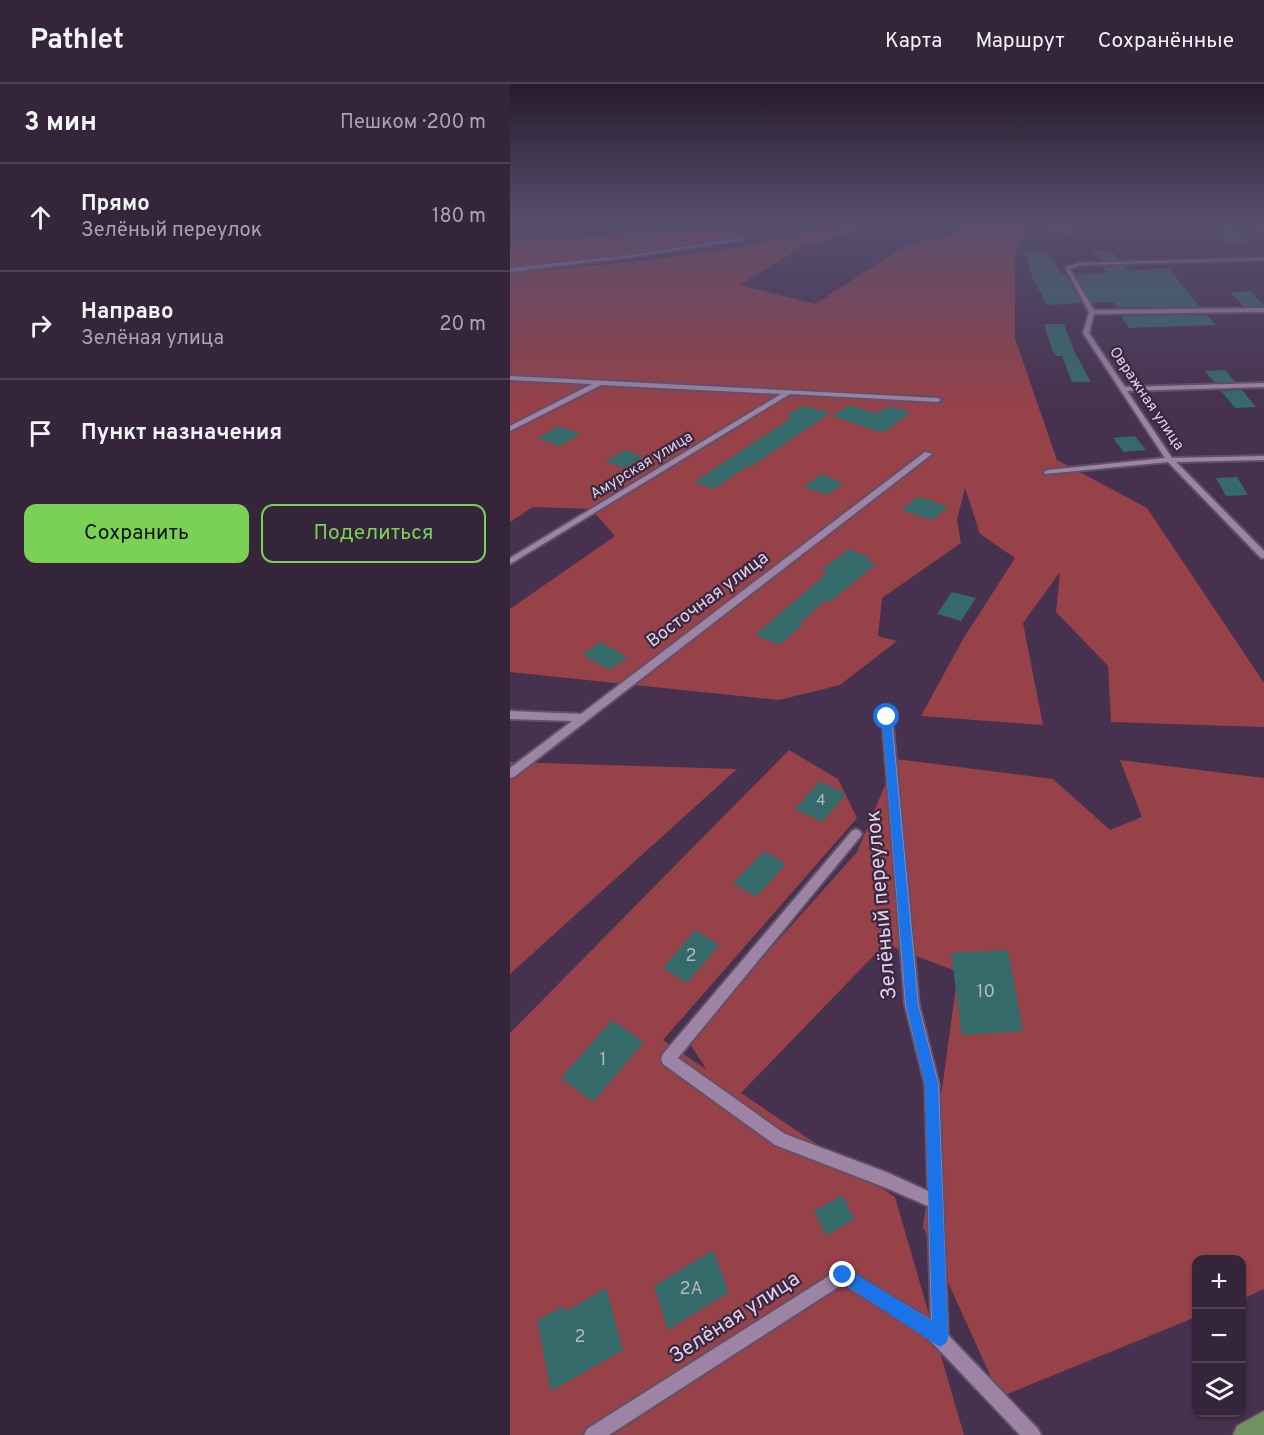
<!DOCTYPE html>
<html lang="ru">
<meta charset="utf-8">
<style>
:root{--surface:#34253a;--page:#3f3145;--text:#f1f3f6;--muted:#a9a5af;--line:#4e4254;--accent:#7bd156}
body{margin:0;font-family:Overpass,sans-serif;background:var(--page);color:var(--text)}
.controls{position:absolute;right:18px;bottom:18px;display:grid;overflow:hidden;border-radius:12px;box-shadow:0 2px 4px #0004}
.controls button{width:54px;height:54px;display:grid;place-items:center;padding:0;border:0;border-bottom:2px solid var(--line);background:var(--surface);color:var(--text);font:30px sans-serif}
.stop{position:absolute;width:18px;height:18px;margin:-14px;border:4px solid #1a73e8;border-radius:50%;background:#fff}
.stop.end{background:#1a73e8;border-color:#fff;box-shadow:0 2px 6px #0008}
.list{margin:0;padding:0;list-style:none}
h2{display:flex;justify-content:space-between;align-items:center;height:78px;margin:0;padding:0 24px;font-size:26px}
h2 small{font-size:20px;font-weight:400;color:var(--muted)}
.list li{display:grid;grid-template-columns:39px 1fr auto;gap:18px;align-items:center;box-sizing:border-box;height:108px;padding:0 24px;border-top:2px solid var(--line)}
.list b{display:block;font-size:22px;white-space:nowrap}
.list p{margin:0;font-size:20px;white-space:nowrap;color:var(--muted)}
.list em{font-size:20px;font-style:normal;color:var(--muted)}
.actions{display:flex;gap:12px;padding:18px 24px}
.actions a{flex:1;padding:14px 0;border:2px solid var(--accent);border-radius:12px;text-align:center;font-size:21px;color:var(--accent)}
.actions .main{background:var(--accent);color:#111}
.icon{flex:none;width:33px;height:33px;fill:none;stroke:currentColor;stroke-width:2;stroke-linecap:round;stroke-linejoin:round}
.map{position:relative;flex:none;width:754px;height:1351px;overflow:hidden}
header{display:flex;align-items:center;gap:36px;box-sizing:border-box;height:84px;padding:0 30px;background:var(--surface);border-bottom:2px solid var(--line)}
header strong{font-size:28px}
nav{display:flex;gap:33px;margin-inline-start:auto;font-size:21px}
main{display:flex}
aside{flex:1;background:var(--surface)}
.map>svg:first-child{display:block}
.green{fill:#974148}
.building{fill:#356a6b}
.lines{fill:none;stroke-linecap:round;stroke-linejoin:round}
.minor-casing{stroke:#625068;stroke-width:4}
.major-casing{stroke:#625068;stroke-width:3}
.minor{fill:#9d84a5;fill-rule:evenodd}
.major{fill:#729162;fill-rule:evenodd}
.route{fill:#1a73e8}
.labels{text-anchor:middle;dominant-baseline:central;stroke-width:4.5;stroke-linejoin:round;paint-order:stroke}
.far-street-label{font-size:15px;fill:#dfd2e4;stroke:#3c2743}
.number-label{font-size:15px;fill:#b4b8c6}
.street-label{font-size:18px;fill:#dfd2e4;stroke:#3c2743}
.near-number-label{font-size:18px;fill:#b4b8c6}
.near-street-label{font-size:21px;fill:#dfd2e4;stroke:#3c2743}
</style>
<header>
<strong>Pathlet</strong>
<nav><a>Карта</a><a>Маршрут</a><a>Сохранённые</a></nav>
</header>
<main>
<aside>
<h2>3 мин<small>Пешком · 200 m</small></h2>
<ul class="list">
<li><svg class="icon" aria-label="ahead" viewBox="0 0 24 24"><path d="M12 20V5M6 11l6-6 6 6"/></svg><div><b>Прямо</b><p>Зелёный переулок</p></div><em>180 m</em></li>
<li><svg class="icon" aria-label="right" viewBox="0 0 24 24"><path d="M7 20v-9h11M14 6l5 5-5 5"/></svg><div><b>Направо</b><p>Зелёная улица</p></div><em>20 m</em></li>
<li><svg class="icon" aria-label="arrive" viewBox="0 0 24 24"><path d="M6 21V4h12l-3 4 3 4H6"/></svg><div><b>Пункт назначения</b></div></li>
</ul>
<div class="actions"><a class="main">Сохранить</a><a>Поделиться</a></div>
</aside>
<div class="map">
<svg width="754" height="1351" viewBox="0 0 754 1351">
<rect width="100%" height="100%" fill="#46314e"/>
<g class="green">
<path d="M 460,136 L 633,136 L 635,142 L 569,137 L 564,151 L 519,144 L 505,168 L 505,254 L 547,376 L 637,424 L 754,599 L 754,643 L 601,638 L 598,582 L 546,528 L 550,488 L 513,539 L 533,641 L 411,632 L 453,555 L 505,474 L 470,450 L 455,404 L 447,436 L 451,459 L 372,514 L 368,552 L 387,557 L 330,601 L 269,616 L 0,588 L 0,525 L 105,452 L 81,425 L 23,423 L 0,438 L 0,189 C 85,182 171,174 255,158 C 292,152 331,134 368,141 L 291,163 L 230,201 L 305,220 L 396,161 L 443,150 Z"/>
<polygon points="229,143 236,158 0,186 0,158"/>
<polygon points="279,666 328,695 347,734 153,956 197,986 178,957 347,768 386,675 543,695 600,746 632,733 610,676 754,694 754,1205 732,1215 732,1176 686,1176 686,1233 490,1313 413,1143 448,888 375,860 231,1009 385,1113 454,1351 0,1351 0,949"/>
<polygon points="0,678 227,685 0,890"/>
</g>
<g class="building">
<polygon points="704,136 715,136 729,145 738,159 716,159"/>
<polygon points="582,166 601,166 609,176 589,176"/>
<polygon points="537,167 552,190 556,190 572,219 537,221 523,195 515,168"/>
<polygon points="614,182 617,186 659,185 690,223 606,223 603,218 582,219 565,190 597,189 593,183"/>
<polygon points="741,207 754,222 733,222 720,208"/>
<polygon points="697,231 706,241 619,244 611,232"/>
<polygon points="534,240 554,240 564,267 581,298 562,298 552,272 546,272 542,266"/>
<polygon points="715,286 725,298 704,298 695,287"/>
<polygon points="732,306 746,323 725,324 711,307"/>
<polygon points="293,321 320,329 241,383 238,382 203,405 184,398 281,334 275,332"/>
<polygon points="339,321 366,329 380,322 401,328 373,349 322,332"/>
<polygon points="49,342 71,350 49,362 27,354"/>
<polygon points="625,352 636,366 614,368 603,354"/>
<polygon points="115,366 133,373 114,384 95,377"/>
<polygon points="311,390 328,397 333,400 318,411 294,403"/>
<polygon points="727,393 738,411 716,412 706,394"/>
<polygon points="407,413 419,416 439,423 422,436 392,426"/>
<polygon points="339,465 359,473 356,476 366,480 320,518 316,516 290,539 293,540 270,561 245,551 317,489 311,486"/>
<polygon points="442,508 466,514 451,537 427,530"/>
<polygon points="90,558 114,571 118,573 100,586 72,571"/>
<polygon points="310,697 336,710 312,738 285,725"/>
<polygon points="254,767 276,780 246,813 223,799"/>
<polygon points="185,846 209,861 177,899 153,884"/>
<polygon points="498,866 513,947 452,951 441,869"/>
<polygon points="102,936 134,958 83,1018 51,994"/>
<polygon points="332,1111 344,1135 316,1152 304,1127"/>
<polygon points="203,1166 219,1208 158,1246 144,1202"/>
<polygon points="96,1204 113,1266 41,1307 27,1236 54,1222 55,1228"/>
</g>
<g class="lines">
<defs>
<g id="minor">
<polygon points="726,136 734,136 754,143 754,146"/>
<polygon points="231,154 233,156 122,173 0,188 0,184 122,171"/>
<polygon points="754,174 754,176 570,181 560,185 584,226 754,224 754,228 584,230 579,249 615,303 754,299 754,303 617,307 662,374 754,372 754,376 666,378 754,467 754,474 751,474 658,378 535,390 534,388 538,386 655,374 573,249 579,228 555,183 570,179"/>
<polygon points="0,292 428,314 431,316 428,318 280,310 0,480 0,474 271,310 91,301 0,347 0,342 82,300 0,296"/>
<polygon points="415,368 422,370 4,693 0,694 0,684 62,637 0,635 0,627 71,630"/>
<polygon points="377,629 382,633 409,921 429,1000 438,1251 528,1345 531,1351 510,1351 416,1252 333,1200 99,1351 74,1351 77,1345 333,1183 421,1236 418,1122 374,1103 265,1061 153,980 151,975 153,970 342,747 346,745 350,747 352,750 350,753 168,974 275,1050 376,1088 418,1107 415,1000 395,921 372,633"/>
</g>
<polygon id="major" points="754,1327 754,1351 723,1351 727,1342"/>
</defs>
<use href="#minor" class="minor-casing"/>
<use href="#major" class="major-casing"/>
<use href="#minor" class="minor"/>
<use href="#major" class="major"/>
</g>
<linearGradient id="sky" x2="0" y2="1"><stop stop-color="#261b2b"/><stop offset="0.42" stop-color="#574e6e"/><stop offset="1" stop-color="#574e6e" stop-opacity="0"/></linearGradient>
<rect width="754" height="326" fill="url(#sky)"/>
<polygon class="route" points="377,630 381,633 408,921 428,1000 438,1255 435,1260 430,1263 328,1196 326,1191 328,1186 333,1184 339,1186 422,1237 415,1000 396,921 372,633"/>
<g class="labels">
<g class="far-street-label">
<text transform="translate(636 315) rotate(56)">Овражная улица</text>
<text transform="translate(132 382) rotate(-31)">Амурская улица</text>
</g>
<g class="number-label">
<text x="311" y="717">4</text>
</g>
<g class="street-label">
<text transform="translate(198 516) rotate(-37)">Восточная улица</text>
</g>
<g class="near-number-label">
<text x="181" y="872">2</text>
<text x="476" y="908">10</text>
<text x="93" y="976">1</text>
<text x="181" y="1205">2А</text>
<text x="70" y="1253">2</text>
</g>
<g class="near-street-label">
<text transform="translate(372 821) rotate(-95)">Зелёный переулок</text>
<text transform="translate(225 1234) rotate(-33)">Зелёная улица</text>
</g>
</g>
</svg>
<div class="controls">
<button>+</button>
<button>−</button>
<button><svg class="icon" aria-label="layers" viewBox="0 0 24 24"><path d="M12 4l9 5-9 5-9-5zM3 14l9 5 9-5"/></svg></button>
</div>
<div class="stop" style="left:377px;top:633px"></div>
<div class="stop end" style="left:333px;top:1191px"></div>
</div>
</main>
